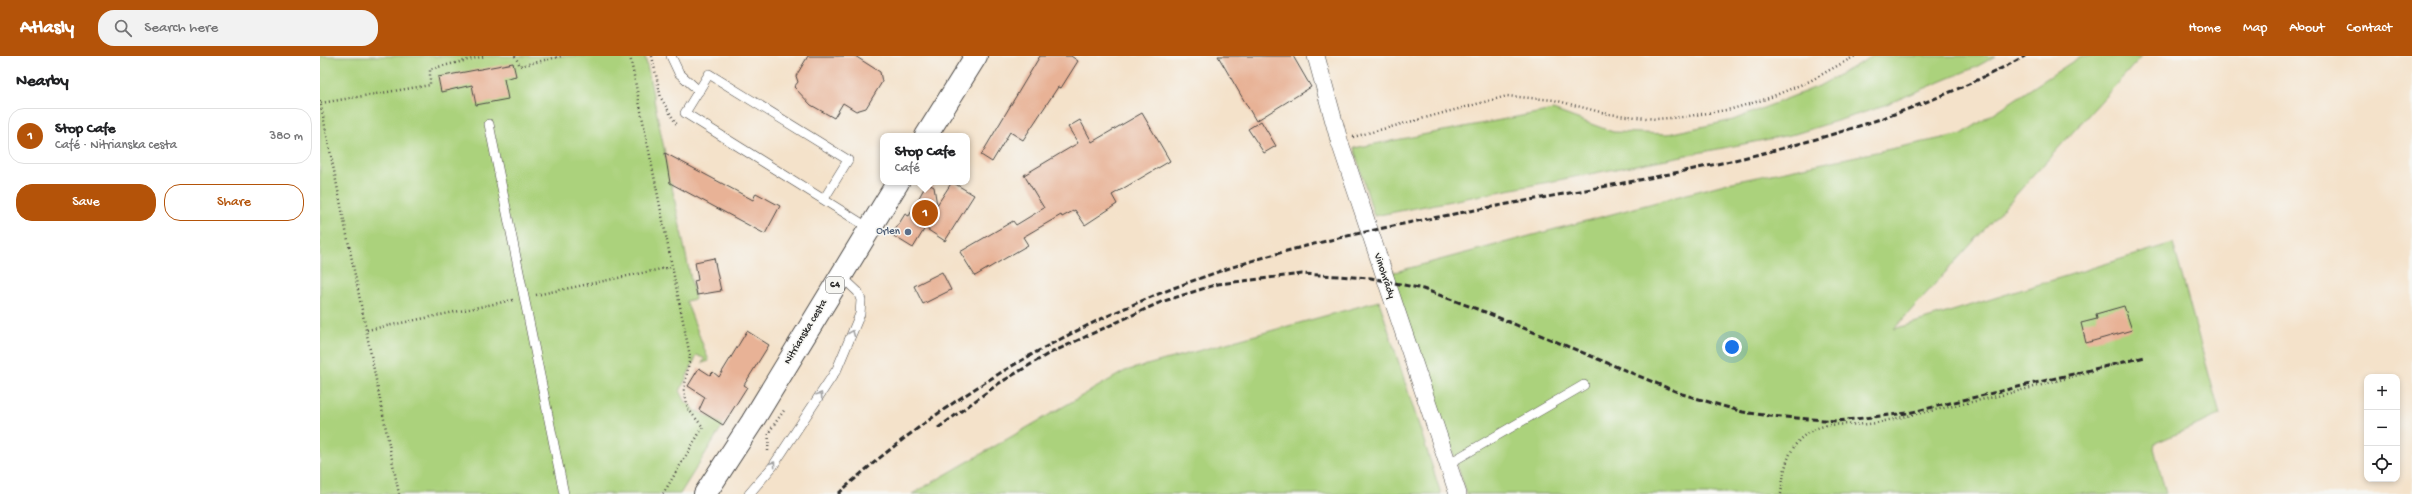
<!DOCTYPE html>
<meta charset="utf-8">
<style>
:root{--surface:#fff;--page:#f2f2f2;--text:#202124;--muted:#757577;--line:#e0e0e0;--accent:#b45309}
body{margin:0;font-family:"Gochi Hand",sans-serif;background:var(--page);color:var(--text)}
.controls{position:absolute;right:12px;bottom:12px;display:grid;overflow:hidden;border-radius:8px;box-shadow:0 2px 6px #0003}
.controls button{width:36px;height:36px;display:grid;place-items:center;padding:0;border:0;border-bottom:1px solid var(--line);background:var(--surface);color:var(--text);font:20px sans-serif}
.you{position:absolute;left:1412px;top:291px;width:14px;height:14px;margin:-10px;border:3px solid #fff;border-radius:50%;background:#1a73e8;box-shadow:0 0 0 6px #1a73e833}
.badge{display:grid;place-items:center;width:26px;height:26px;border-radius:50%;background:var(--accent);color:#fff;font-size:13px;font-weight:700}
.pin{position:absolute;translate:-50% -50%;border:2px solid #fff;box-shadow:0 1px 4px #0006}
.popup{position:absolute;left:560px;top:77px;width:90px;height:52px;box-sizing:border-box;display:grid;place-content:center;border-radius:8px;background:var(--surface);filter:drop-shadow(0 1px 3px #0005);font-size:13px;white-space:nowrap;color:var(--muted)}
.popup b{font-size:15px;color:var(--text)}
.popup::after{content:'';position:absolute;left:50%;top:100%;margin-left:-8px;border:8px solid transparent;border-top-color:var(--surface)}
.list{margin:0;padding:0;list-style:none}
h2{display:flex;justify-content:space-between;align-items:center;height:52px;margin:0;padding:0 16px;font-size:17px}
h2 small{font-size:13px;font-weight:400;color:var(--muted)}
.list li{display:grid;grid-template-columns:26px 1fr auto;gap:12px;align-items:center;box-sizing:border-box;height:56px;margin:0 8px 8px;padding:0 8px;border:1px solid var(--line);border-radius:16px}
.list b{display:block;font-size:15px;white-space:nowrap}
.list p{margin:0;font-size:13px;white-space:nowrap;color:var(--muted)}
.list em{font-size:13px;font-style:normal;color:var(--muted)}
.actions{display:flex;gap:8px;padding:12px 16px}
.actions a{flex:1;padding:9px 0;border:1px solid var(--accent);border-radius:16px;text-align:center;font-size:14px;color:var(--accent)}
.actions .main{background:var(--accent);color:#fff}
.icon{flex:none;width:22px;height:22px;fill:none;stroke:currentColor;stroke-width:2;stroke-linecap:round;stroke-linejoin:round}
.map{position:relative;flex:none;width:2092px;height:438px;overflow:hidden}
header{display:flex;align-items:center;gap:24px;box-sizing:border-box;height:56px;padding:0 20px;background:var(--accent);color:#fff}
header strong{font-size:19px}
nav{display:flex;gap:22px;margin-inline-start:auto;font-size:14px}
.search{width:280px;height:36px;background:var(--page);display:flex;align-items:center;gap:10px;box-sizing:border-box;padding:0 14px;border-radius:16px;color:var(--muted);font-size:15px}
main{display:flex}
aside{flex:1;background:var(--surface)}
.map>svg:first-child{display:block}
.green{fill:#abd27c;stroke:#6b7e54}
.building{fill:#e8b296}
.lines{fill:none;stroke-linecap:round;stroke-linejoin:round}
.service-casing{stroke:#494643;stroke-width:10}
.minor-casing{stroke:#494643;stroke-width:18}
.primary-casing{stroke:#494643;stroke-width:24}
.path{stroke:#494643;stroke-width:2.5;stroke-dasharray:1 3;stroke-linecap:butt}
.service{stroke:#fff;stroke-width:9}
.minor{stroke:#fff;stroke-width:17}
.primary{stroke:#fff;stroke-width:22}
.rail{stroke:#2b2b2b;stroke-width:3;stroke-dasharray:6 3;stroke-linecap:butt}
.oneway{stroke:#a0a0a0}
.service-dot{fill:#5c6f8a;stroke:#f6f6f2;stroke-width:1.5}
.labels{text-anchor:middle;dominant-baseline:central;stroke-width:3;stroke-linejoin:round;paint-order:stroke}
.shield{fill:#f6f6f2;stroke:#686867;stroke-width:1}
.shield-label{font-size:10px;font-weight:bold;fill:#2b2b2b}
.service-label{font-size:11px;fill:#4e5e75;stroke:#f6f6f2;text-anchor:end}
.street-label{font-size:11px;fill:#2b2b2b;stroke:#f6f6f2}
</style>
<header>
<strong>Atlasly</strong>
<div class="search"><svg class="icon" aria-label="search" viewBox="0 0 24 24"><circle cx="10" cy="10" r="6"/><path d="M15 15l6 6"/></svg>Search here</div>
<nav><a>Home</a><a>Map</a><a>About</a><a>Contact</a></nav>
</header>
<main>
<aside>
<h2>Nearby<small></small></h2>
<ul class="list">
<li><span class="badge">1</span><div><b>Stop Cafe</b><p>Café · Nitrianska cesta</p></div><em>380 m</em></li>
</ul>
<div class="actions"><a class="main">Save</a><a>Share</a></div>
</aside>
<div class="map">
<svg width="2092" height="438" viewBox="0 0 2092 438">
<rect width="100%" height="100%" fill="#f6f6f2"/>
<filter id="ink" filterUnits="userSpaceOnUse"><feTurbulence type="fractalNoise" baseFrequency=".025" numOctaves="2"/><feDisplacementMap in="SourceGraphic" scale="8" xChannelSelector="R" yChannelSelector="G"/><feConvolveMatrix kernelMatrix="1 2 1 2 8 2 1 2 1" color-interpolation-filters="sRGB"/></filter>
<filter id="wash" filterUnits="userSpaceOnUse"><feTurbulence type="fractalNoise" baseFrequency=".012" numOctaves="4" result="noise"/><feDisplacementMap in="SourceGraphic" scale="16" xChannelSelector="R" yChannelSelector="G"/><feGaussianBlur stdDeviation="0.9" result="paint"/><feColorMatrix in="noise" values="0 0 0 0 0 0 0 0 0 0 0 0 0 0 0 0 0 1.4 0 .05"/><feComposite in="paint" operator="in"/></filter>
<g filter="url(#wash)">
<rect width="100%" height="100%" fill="#f4e2ca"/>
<g class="green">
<polygon points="0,0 325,0 375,243 366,245 389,305 382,307 385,303 377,299 360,335 365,345 377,356 378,355 403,369 360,438 0,438"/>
<polygon points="1553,0 1676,0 1656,11 1555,53 1475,78 1054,160 1034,92 1233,54 1293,76 1348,78 1413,64 1499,30"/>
<polygon points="1761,0 1822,0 1574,273 1853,187 1900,359 1833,388 1846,438 1147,438 1071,217 1408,127 1642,78"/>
<polygon points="1059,245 1121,438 592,438 805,315"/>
</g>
<g id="blocks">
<g class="building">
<polygon points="488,0 535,0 560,16 562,26 546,52 536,55 523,47 514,62 491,49 474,31 478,26 476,20"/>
<polygon points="720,0 751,0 758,5 741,32 738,31 703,84 690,76 672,106 661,99"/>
<polygon points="898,0 973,0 991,31 936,65"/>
<polygon points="193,7 196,20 184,23 188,43 156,49 152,29 121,36 118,21"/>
<polygon points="822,57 850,105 792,139 797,148 765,169 755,154 742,161 741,159 703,181 708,189 655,220 640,196 693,165 696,169 724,152 704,119 758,87 748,71 760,64 772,86"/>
<polygon points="941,65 956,90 944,97 928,73"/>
<polygon points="345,97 433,144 436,137 460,150 445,178 350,127"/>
<polygon points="632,126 654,139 625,185 605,172 593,192 572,179 585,158 589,160 607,127 614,131 617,149"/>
<polygon points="394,202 401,235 377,239 374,225 378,224 375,206"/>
<polygon points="622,216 631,234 603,248 594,230"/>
<polygon points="1804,250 1812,274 1766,287 1761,267 1777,263 1776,258"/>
<polygon points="427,275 449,289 424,329 427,331 403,369 379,354 385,341 368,330 379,312 390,319 393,316 399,321"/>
</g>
</g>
</g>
<g filter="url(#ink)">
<use href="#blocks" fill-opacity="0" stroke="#494643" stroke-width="1"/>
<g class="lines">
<defs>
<g id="service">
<polyline points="351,0 359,17 379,35"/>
<polyline points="169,68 244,438"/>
<polyline points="504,143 528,104 389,18 365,57 549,172"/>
<polyline points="1128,408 1264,329"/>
<polyline points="429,438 453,410 517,313 540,258 541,244 538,236 521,220"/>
</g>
<polyline id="minor" points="996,0 1019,84 1138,438"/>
<g id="primary">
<polyline points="606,80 656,0"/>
<polyline points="385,438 432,366 578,126"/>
</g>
</defs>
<use href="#service" class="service-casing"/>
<use href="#minor" class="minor-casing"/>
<use href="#primary" class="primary-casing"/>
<g class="path">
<polyline points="195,0 200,10 242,0"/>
<polyline points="310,0 370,300 364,334 368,353 383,371 343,438"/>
<polyline points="332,0 341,42 357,69"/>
<polyline points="0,45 79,438"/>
<polyline points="1,47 110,29 110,13 165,0"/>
<polyline points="1033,81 1187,40 1234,44 1288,58 1336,63 1363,61 1412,53 1446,43 1490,25 1535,0"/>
<polyline points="216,239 351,211"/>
<polyline points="47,274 193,244"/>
<polyline points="448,395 449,376 465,353"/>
<path d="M 1461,438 C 1464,413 1467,389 1491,375 C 1510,364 1534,371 1556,367 C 1603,356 1651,347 1698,335 C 1739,325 1779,313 1820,301"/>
</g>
<use href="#service" class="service"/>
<use href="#minor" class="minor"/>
<use href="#primary" class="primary"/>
<g class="rail">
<polyline points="618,372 678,328 728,298 841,246 898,228 982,218 1051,222 1103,233 1165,256 1362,338 1423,356 1450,360 1517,365 1588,357 1825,301"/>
<path d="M 518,438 C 649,318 814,233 986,190 C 1226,129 1482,121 1705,0"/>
</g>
</g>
<defs><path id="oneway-chevron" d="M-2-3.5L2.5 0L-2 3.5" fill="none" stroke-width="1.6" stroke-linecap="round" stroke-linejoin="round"/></defs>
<g class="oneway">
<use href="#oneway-chevron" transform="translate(532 277) rotate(-68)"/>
<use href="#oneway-chevron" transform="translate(500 339) rotate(-56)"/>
<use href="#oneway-chevron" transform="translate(453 408) rotate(-54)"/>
</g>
</g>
<circle class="service-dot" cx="588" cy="176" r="4"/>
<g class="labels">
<rect class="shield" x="506" y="221" width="18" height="16" rx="3"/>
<g class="shield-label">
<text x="515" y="229">64</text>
</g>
<g class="service-label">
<text x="580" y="176">Orlen</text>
</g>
<g class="street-label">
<text transform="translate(1064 220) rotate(71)">Vinohrady</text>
<text transform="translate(486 276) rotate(-59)">Nitrianska cesta</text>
</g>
</g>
</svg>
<div class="controls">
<button>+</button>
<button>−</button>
<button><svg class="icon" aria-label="locate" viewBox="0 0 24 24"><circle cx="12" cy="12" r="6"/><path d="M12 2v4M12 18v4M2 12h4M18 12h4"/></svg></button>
</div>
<div class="you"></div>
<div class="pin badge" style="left:605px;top:157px">1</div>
<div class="popup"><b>Stop Cafe</b>Café</div>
</div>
</main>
